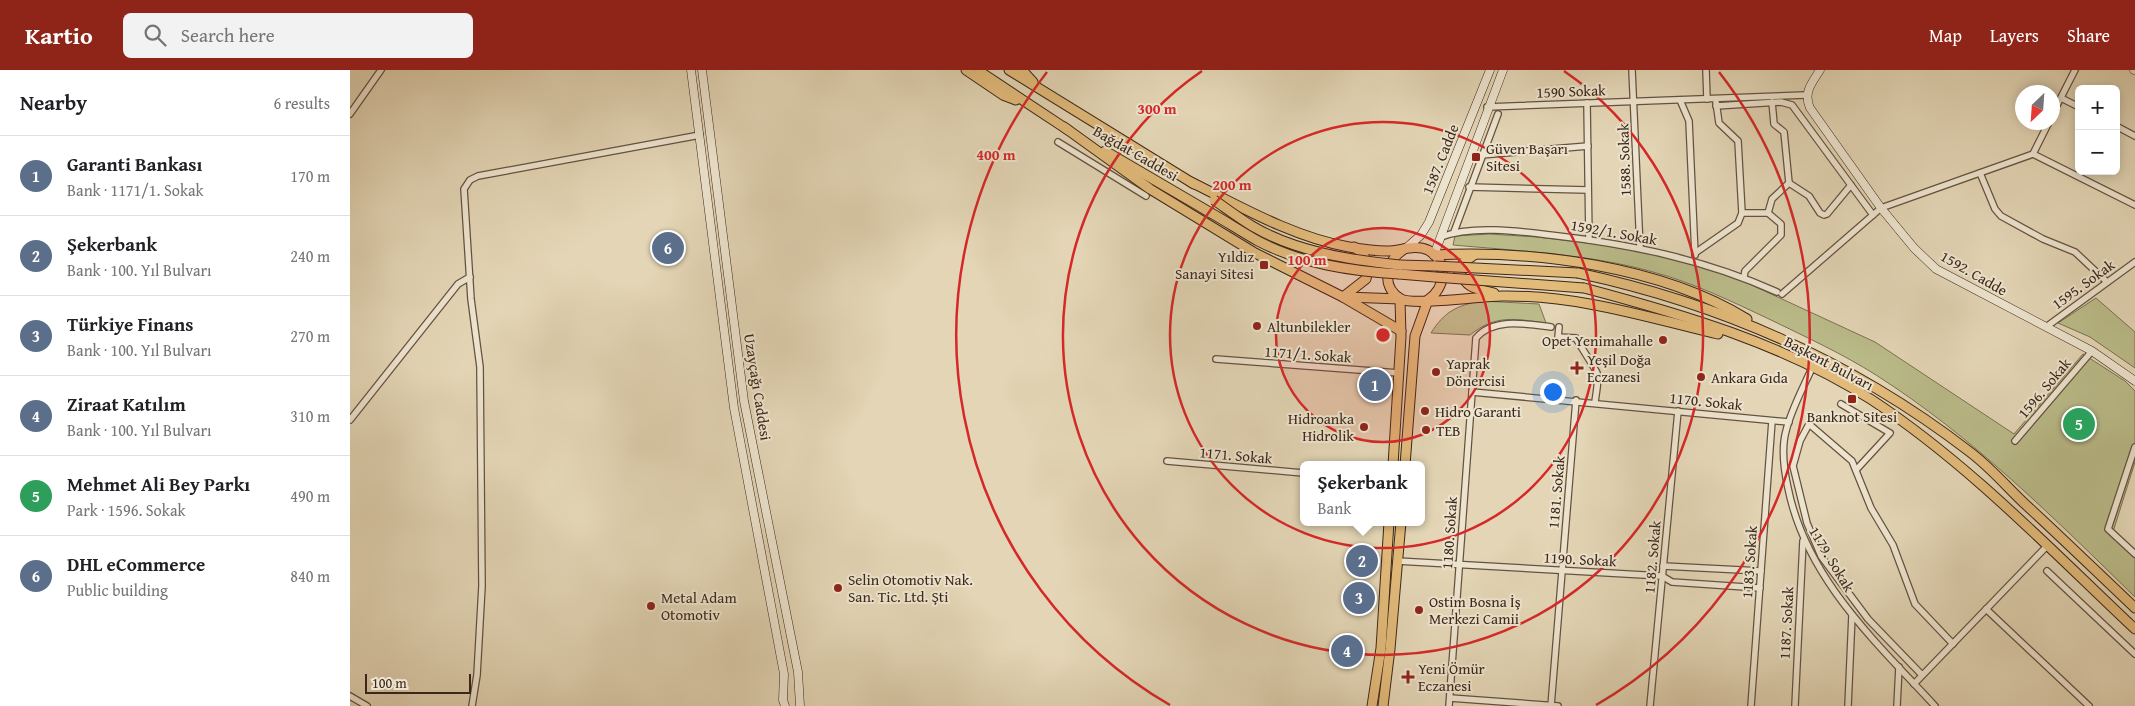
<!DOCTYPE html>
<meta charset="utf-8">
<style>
:root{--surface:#fff;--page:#f2f2f2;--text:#202124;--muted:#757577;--line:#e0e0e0;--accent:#8f2418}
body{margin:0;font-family:"Gentium Book Plus",serif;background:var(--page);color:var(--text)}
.controls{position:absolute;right:15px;top:15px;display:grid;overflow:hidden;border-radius:8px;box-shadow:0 2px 12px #0003}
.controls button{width:45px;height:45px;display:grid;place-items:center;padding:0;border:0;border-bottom:1px solid var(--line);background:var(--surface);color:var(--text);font:25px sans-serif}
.compass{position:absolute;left:1665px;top:15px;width:45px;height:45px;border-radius:50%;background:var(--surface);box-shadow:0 2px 12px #0003;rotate:205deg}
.scale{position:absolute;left:15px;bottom:12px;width:106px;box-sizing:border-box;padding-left:5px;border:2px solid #3c2719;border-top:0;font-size:14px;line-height:18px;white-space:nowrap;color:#3c2719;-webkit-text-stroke:4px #ede4cf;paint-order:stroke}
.you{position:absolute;left:1202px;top:321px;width:18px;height:18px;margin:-12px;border:4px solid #fff;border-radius:50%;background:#1a73e8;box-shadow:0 0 0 8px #1a73e833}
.badge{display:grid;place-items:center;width:32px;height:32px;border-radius:50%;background:var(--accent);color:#fff;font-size:16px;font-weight:700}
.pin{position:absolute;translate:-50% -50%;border:2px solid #fff;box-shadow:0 1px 5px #0006}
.popup{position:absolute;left:950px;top:391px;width:125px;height:65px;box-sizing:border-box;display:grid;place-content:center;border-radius:8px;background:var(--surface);filter:drop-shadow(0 1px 4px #0005);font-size:16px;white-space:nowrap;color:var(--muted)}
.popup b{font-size:19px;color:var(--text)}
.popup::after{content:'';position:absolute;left:50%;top:100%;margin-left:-10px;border:10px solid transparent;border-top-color:var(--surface)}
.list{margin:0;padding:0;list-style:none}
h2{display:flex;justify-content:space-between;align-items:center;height:65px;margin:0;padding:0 20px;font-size:21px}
h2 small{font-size:16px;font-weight:400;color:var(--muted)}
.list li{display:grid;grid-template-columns:32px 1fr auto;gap:15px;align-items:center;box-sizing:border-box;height:80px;padding:0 20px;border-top:1px solid var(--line)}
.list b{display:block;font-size:19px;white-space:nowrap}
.list p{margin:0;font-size:16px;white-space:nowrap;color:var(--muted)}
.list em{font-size:16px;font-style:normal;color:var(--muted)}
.icon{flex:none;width:28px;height:28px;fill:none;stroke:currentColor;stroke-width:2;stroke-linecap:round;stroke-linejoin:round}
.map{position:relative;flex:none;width:1785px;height:636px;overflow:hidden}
header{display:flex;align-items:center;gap:30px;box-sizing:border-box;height:70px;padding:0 25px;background:var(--accent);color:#fff}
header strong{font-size:24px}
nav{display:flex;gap:28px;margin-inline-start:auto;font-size:18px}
.search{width:350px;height:45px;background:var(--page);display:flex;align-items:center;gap:12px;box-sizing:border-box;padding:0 18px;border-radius:8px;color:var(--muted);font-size:19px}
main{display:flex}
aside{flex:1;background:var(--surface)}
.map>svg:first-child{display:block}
.green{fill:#babb89;stroke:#7b7151}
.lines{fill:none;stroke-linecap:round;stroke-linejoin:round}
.street-casing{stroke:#665240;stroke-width:8}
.secondary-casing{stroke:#3c2719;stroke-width:9}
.primary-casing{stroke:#3c2719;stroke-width:11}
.street{stroke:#ede4cf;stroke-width:5.5}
.secondary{stroke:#ede4cf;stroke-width:8}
.primary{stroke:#e2ba7a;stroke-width:9}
.primary-bridge-casing{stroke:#3c2719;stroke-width:11;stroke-linecap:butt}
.primary-bridge{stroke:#e2ba7a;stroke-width:9}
.ring{fill:none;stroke:#d62828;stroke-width:2.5}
.poi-dot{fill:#8f2418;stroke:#ede4cf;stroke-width:2}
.labels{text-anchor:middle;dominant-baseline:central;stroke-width:4;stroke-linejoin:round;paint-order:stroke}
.street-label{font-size:15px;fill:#3c2719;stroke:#ede4cf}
.poi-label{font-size:15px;fill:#3c2719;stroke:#ede4cf;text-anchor:start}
.centre{fill:#d62828;stroke:#ede4cf;stroke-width:2.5}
.ring-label{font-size:15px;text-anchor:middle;font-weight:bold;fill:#d62828;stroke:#ede4cf;stroke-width:4;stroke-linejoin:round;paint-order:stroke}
</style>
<header>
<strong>Kartio</strong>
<div class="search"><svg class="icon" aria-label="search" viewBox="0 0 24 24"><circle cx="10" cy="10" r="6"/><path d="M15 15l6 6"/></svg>Search here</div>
<nav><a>Map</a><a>Layers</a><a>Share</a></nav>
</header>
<main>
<aside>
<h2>Nearby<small>6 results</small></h2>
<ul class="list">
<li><span class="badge" style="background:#5c6f8a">1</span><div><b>Garanti Bankası</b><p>Bank · 1171/1. Sokak</p></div><em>170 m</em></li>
<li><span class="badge" style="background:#5c6f8a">2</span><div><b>Şekerbank</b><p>Bank · 100. Yıl Bulvarı</p></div><em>240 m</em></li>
<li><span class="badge" style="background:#5c6f8a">3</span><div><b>Türkiye Finans</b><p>Bank · 100. Yıl Bulvarı</p></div><em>270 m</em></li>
<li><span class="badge" style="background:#5c6f8a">4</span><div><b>Ziraat Katılım</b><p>Bank · 100. Yıl Bulvarı</p></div><em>310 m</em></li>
<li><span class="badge" style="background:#2e9e5b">5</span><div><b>Mehmet Ali Bey Parkı</b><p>Park · 1596. Sokak</p></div><em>490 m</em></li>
<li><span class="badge" style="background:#5c6f8a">6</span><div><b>DHL eCommerce</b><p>Public building</p></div><em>840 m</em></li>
</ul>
</aside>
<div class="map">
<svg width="1785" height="636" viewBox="0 0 1785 636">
<rect width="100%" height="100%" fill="#e3d5b5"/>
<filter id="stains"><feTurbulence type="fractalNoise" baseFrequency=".004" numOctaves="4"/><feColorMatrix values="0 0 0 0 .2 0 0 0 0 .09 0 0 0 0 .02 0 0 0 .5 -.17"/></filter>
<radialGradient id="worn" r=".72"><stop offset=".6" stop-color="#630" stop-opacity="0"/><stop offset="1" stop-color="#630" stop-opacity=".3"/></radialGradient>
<g class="green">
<path d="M 1139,164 L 1187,167 L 1273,177 L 1347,195 L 1393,211 L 1525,272 L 1664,364 L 1733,284 L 1775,311 L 1785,321 L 1785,392 L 1762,465 L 1785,487 L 1785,527 C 1704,448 1622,366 1526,305 C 1493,284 1456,267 1421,250 C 1383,232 1344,213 1303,202 C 1239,184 1169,181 1103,175 L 1105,166 Z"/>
<polygon points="1746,228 1785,262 1785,298 1740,267 1708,253"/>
<path d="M 1132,231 L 1189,234 L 1196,253 C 1165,249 1146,244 1120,265 L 1081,263 C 1094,242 1107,235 1132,231 Z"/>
</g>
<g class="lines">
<defs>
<g id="street">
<polyline points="1282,0 1290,178"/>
<polyline points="1356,0 1357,29"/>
<polyline points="1711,28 1729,37"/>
<polyline points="1330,30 1339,51 1345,185"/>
<polyline points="1237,33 1239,170"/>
<polyline points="1366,36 1431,32 1442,35 1523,145"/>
<polyline points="1137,37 1456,25"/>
<polyline points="0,44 31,0"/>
<polyline points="1702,45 1725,0"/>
<polyline points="1766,56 1785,66"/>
<polyline points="708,72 796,126"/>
<polyline points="1683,84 1699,52"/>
<polyline points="1131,85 1238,76"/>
<polyline points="1630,103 1645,139 1651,146 1693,169 1725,182 1757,212"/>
<polyline points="1439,113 1459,126 1470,143 1474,145 1477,144 1501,115"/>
<polyline points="1119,117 1238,120"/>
<polyline points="1392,143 1418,143 1422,129 1439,113 1434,62 1424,54 1422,32"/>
<polyline points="1104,162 1148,44"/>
<path d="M 1091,167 C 1121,155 1168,161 1200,165 C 1279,174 1354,189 1427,222"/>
<polyline points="1345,183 1388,153 1392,143 1388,71 1369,53 1366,32"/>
<polyline points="1394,207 1395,201 1431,165 1431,154 1418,143"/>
<polyline points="1432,224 1531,138 1683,84 1785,135"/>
<path d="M 1209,257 L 1208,267 L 1226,268 C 1229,274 1246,300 1247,303 C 1249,312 1246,323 1245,332"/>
<polyline points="1696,257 1785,192"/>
<polyline points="866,289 1049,303"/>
<path d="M 1462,298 C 1453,318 1441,340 1436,361 C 1431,379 1434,400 1438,418 C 1456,508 1525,571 1585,636"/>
<polyline points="1122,322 1439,352"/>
<polyline points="1491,334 1540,363 1506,400"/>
<polyline points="0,350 108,214 120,207"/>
<polyline points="1665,371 1742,281"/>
<polyline points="1785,377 1758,459 1785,484"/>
<polyline points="817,391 953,403"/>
<polyline points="1047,491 1312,506 1322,512 1410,518"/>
<polyline points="1313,496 1411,501"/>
<polyline points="1697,501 1785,584"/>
<polyline points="1636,539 1739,636"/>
<polyline points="1572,605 1518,549 1471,486 1457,453 1443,396 1450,371 1459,354 1502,391 1521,438 1543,475 1565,534 1603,574"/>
<polyline points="1564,614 1697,476"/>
<polyline points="0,626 17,636"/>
<polyline points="1100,628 1208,636"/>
<polyline points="122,636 127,605 132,516 130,297 121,229 114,119 120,110 128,106 350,65"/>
<path d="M 1099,636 L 1126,268 C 1144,247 1177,254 1201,257"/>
<polyline points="1201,636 1226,330"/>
<polyline points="1300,636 1328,341"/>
<polyline points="1401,636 1422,351"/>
<polyline points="1445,636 1453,471"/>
<polyline points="1498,636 1502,545"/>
<polyline points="1547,636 1549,597"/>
</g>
<g id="secondary">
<polyline points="341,0 384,338 434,604 433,630 435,636"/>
<polyline points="352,0 394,331 448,602 450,636"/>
<path d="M 1470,0 C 1462,13 1453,22 1460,38 L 1531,138 L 1564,178 L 1586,199 L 1742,281 L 1785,311"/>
<polyline points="1784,0 1785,0"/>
<polyline points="1055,179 1071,165 1079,152 1140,0"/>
<polyline points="1084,185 1153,0"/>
</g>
<g id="primary">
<polyline points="616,0 653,25 666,30"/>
<polyline points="659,0 844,114"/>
<polyline points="672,0 683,12"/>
<polyline points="629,1 718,60"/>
<polyline points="714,57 800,119 905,183 993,227 1051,261"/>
<polyline points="755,81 861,143"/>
<path d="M 841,112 C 889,136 945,168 999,177 C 1011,179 1025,181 1037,181 C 1050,181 1065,174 1078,180 C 1100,192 1095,218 1078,230"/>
<path d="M 1053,180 C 1036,191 1030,217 1051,229 C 1063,236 1133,226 1152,226 C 1227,225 1297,247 1368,264"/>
<path d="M 1084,185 C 1185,180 1310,196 1397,249"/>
<path d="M 1124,185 L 1114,192 L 1109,202 C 1119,220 1125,218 1144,223"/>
<polyline points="1050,195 1085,196"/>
<path d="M 1228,203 C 1373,234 1502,291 1620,382 C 1640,397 1657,417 1675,434 C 1712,468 1748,503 1785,538"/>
<polyline points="1049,204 1085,207"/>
<path d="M 1234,218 C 1332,244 1435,274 1522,330 C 1619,394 1701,480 1785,559"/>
<polyline points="993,227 1016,209 1019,194 1011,182 1004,177"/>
<polyline points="996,227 1050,229"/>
<polyline points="1043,395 1051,267 1050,229"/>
<polyline points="1055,395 1065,266 1078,230"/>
<polyline points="1022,636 1031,578 1039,452"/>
<polyline points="1033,636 1040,579 1051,452"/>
</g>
</defs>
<use href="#street" class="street-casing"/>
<use href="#secondary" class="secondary-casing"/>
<use href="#primary" class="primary-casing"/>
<use href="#street" class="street"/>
<use href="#secondary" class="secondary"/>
<use href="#primary" class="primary"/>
<defs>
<g id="primary-bridge">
<path d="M 864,130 C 877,139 889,148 902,156 C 946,182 1001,190 1050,195"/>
<path d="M 861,143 C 877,152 892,162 908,171 C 952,194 1001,201 1049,204"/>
<polyline points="1085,196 1228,203"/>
<polyline points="1085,207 1234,218"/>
</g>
</defs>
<use href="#primary-bridge" class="primary-bridge-casing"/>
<use href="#primary-bridge" class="primary-bridge"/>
</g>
<circle cx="1033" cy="265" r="107" fill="#d62828" fill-opacity=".12"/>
<g class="ring">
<circle cx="1033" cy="265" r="107"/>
<circle cx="1033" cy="265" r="213"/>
<path d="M1214 1A320 320 0 1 1 852 1"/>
<path d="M820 635A427 427 0 0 1 697 2M1369 2A427 427 0 0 1 1246 635"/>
</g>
<g class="poi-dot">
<rect x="1121" y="82" width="10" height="10" rx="2.5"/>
<rect x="909" y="190" width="10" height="10" rx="2.5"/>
<circle cx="907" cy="256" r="5"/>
<circle cx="1313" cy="270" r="5"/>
<path d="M1224.5 290.5h5v5h5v5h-5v5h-5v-5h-5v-5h5z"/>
<circle cx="1086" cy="302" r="5"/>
<circle cx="1351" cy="307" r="5"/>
<rect x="1497" y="324" width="10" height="10" rx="2.5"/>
<circle cx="1075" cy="341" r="5"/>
<circle cx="1014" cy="357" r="5"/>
<circle cx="1076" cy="360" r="5"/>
<circle cx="488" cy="518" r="5"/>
<circle cx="301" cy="536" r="5"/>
<circle cx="1069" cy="540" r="5"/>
<path d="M1055.5 599.5h5v5h5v5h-5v5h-5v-5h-5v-5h5z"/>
</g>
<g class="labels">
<g class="street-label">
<text transform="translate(1221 21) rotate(-2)">1590 Sokak</text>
<text transform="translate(786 83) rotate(30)">Bağdat Caddesi</text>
<text transform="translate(1090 89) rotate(-68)">1587. Cadde</text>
<text transform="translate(1274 90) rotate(-92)">1588. Sokak</text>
<text transform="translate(1264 162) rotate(10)">1592/1. Sokak</text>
<text transform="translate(1624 203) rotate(30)">1592. Cadde</text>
<text transform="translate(1733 214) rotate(-36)">1595. Sokak</text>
<text transform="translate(958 284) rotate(4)">1171/1. Sokak</text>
<text transform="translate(1479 293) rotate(28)">Başkent Bulvarı</text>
<text transform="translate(408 317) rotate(81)">Uzayçağı Caddesi</text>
<text transform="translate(1694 318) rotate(-50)">1596. Sokak</text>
<text transform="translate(1356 331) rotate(6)">1170. Sokak</text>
<text transform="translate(886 385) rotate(5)">1171. Sokak</text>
<text transform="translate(1206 422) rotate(-85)">1181. Sokak</text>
<text transform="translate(1099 463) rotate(-86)">1180. Sokak</text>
<text transform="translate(1302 487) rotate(-85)">1182. Sokak</text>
<text transform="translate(1230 489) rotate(3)">1190. Sokak</text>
<text transform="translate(1482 489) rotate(59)">1179. Sokak</text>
<text transform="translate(1399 492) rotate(-86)">1183. Sokak</text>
<text transform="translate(1436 553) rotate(-87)">1187. Sokak</text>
</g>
<g class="poi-label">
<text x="1136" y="78">Güven Başarı<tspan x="1136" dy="17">Sitesi</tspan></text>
<text x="904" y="186" text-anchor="end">Yıldız<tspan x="904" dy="17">Sanayi Sitesi</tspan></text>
<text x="917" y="256">Altunbilekler</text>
<text x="1303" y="270" text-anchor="end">Opet Yenimahalle</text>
<text x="1237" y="289">Yeşil Doğa<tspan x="1237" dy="17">Eczanesi</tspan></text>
<text x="1096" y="293">Yaprak<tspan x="1096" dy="17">Dönercisi</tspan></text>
<text x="1361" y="307">Ankara Gıda</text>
<text x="1085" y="341">Hidro Garanti</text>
<text x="1502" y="346" text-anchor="middle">Banknot Sitesi</text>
<text x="1004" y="348" text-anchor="end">Hidroanka<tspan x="1004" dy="17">Hidrolik</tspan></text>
<text x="1086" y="360">TEB</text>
<text x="498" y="509">Selin Otomotiv Nak.<tspan x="498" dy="17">San. Tic. Ltd. Şti</tspan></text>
<text x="311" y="527">Metal Adam<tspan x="311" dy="17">Otomotiv</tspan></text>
<text x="1079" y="531">Ostim Bosna İş<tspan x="1079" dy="17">Merkezi Camii</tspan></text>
<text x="1068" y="598">Yeni Ömür<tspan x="1068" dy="17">Eczanesi</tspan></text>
</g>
</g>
<circle cx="1033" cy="265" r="8" class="centre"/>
<g class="ring-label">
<text x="807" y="44">300 m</text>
<text x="646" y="90">400 m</text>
<text x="882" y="120">200 m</text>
<text x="957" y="195">100 m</text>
</g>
<rect width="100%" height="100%" filter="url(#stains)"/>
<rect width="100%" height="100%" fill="url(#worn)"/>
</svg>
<div class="controls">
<button>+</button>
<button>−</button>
</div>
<svg class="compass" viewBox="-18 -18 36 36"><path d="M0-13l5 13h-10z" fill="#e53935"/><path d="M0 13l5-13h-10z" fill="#757577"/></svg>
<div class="scale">100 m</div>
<div class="you"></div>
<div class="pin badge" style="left:1025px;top:315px;background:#5c6f8a">1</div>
<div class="pin badge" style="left:1012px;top:491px;background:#5c6f8a">2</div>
<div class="popup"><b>Şekerbank</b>Bank</div>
<div class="pin badge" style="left:1009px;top:528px;background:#5c6f8a">3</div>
<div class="pin badge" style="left:997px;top:581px;background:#5c6f8a">4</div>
<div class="pin badge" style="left:1729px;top:354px;background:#2e9e5b">5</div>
<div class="pin badge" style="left:318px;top:178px;background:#5c6f8a">6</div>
</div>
</main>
